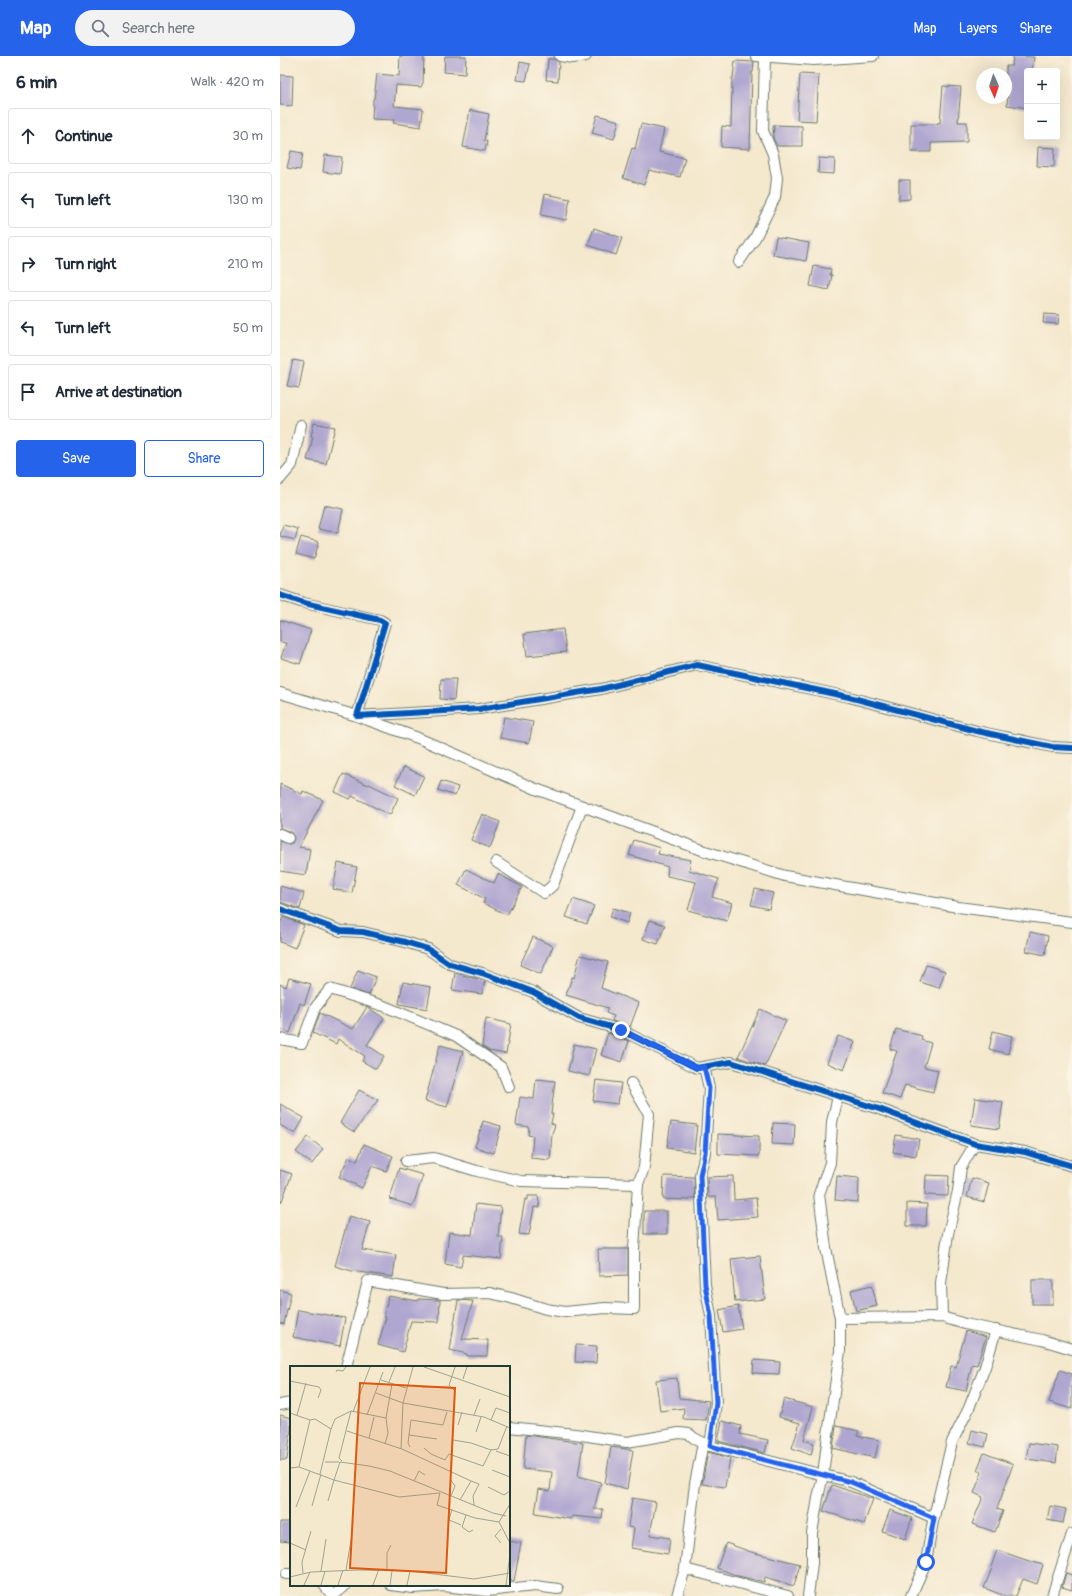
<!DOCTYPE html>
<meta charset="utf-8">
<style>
:root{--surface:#fff;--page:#f2f2f3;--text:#1f2937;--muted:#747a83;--line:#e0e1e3;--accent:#2563eb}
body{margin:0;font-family:Pangolin,sans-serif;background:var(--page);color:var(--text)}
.controls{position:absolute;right:12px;top:12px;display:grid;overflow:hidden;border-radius:4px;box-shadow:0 4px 16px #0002}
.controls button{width:36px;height:36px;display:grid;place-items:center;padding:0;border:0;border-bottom:1px solid var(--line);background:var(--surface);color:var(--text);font:20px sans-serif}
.compass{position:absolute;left:696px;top:12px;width:36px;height:36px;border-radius:50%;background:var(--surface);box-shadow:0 4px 16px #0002;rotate:177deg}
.stop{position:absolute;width:12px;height:12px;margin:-9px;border:3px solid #2563eb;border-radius:50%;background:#fff}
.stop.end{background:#2563eb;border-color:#fff;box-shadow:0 1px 4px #0008}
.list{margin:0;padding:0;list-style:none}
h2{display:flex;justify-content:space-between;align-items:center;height:52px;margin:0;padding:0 16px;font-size:17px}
h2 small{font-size:13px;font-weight:400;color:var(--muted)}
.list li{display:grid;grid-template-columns:26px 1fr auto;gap:12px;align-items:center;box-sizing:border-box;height:56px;margin:0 8px 8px;padding:0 8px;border:1px solid var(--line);border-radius:4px}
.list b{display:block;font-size:15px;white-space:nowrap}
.list em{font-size:13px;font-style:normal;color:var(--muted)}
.actions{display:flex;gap:8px;padding:12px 16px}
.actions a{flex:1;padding:9px 0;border:1px solid var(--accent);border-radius:4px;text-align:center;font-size:14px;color:var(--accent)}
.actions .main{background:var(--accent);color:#fff}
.icon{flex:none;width:22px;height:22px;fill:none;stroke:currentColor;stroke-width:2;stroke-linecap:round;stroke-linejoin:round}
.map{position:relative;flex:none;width:792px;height:1540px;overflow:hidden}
header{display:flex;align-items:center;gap:24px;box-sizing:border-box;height:56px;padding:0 20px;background:var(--accent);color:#fff}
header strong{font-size:19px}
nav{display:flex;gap:22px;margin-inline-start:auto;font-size:14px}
.search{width:280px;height:36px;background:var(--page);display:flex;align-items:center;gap:10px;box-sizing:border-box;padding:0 14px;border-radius:22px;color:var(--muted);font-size:15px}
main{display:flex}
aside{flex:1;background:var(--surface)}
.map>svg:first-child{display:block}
.building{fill:#b0a7d1}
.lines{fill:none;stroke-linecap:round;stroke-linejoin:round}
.minor-casing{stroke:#6a796a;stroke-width:12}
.minor{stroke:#fff;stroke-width:10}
.cycleway-casing{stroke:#fcf5e5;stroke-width:8}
.cycleway{stroke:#0057b8;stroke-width:6}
.route{stroke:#2563eb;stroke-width:5}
.inset-road{fill:none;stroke:#9fa490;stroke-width:1}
.view{fill:#de580e;fill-opacity:0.15;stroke:#de580e;stroke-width:2}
.inset-edge{fill:none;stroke:#1f3d34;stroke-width:2}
</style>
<header>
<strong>Map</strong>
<div class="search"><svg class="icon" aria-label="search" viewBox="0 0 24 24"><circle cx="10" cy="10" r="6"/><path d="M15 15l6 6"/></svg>Search here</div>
<nav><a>Map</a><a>Layers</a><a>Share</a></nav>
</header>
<main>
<aside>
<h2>6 min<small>Walk · 420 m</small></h2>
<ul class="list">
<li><svg class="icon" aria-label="ahead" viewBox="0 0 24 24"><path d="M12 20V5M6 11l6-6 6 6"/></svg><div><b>Continue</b></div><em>30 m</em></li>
<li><svg class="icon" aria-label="left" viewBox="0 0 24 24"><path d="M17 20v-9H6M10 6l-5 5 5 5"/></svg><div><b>Turn left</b></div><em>130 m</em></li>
<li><svg class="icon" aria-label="right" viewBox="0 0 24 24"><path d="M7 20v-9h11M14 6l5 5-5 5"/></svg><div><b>Turn right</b></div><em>210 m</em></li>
<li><svg class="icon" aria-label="left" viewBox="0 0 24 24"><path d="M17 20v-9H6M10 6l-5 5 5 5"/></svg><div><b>Turn left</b></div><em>50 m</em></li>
<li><svg class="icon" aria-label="arrive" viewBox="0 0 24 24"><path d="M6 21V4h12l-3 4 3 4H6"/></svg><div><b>Arrive at destination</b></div></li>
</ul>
<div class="actions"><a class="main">Save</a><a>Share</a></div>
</aside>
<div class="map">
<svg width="792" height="1540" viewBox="0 0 792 1540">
<rect width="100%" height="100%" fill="#fcf5e5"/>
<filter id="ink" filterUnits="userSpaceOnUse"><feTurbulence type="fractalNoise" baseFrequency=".025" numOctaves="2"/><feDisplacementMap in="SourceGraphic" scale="8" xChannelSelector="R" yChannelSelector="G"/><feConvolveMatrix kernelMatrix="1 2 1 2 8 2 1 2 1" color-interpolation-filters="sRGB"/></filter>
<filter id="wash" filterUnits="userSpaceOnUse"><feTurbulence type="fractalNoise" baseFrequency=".012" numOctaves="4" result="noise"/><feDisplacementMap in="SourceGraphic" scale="16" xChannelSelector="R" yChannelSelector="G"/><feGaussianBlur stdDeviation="0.9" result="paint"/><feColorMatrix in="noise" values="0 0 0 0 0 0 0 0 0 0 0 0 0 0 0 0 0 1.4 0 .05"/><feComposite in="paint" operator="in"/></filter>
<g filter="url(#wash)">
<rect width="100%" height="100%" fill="#f4e8cd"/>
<g id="blocks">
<g class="building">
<polygon points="120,0 144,0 143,27 141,31 116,29 114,50 143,53 141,71 113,67 114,64 92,63 93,43 94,43 97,18 119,20"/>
<polygon points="165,0 186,0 185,18 164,16"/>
<polygon points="733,0 754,1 752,15 747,15 747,52 727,49 729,28 726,28 726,10 732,10"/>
<polygon points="268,3 274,3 279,6 278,25 266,24"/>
<polygon points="455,5 474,6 473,16 472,16 470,93 441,91 442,70 451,71 452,22 453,22"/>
<polygon points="240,6 250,8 246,25 237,24"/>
<polygon points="520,18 539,19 536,65 517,64"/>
<polygon points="0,19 13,20 12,50 0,49"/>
<polygon points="663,30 681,31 678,66 687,66 687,86 651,87 651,96 631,96 631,68 657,68 657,67 660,67"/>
<polygon points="190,54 209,58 204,85 207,85 205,95 183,91"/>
<polygon points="317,59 339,65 334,83 312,77"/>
<polygon points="361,68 384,73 379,96 405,102 400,121 369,114 364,129 343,122 352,92 355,93"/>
<polygon points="494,69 522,70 522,90 497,90 493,82"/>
<polygon points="758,91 775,92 774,111 757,110"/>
<polygon points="11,95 23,97 20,114 7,112"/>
<polygon points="45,99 62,101 60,118 43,116"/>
<polygon points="539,102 555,103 554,118 538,117"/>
<polygon points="619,124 630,124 630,143 619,144"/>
<polygon points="265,138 290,143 286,164 261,159"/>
<polygon points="314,172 342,182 336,199 308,189"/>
<polygon points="496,181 529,187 526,205 493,199"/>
<polygon points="534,210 551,213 550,219 552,219 549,234 530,230"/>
<polygon points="764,258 779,259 778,268 763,267"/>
<polygon points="13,304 24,306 19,332 7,330"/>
<polygon points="34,367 55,371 46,408 27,404 33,381 31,380"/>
<polygon points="44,449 63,453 58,477 38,473"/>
<polygon points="3,469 18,473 15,484 0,480"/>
<polygon points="21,481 39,486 34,503 16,498"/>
<polygon points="0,564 31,574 20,608 1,602 6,587 0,586"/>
<polygon points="283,573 286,596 247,600 244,578"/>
<polygon points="161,623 176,623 174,644 160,643"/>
<polygon points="224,661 253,666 249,687 220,682"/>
<polygon points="124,711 144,720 135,739 115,729"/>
<polygon points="63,718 88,729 89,728 118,742 110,759 72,740 70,743 55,736"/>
<polygon points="161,725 178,731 175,740 158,734"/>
<polygon points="0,728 22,738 23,735 43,744 19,791 30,793 26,819 0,815 0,785 9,788 12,787 14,782 11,776 0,772"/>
<polygon points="202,758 220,766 210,792 191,784"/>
<polygon points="354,784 380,792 378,798 411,804 409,814 439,823 432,841 452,847 447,865 408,854 416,826 387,820 388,811 349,799"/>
<polygon points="58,807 77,811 72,837 53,833"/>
<polygon points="186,813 214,827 218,818 242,831 227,859 203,847 205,843 178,829"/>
<polygon points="0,830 24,837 20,853 0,846"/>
<polygon points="475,833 493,837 489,853 471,849"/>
<polygon points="293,843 314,850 307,868 286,861"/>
<polygon points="333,852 350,857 347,867 330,861"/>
<polygon points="3,861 24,869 15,892 0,886 0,868"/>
<polygon points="370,864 385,869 378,888 363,883"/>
<polygon points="750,876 768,880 765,899 746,895"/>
<polygon points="253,881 273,890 261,918 240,909"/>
<polygon points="300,899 328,906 321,932 359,947 350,971 332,965 334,960 326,957 328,952 286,939 292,921 294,922"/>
<polygon points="646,909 665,915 659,932 640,926"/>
<polygon points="78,914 96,921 89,939 70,933"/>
<polygon points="175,917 205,925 202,938 172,934"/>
<polygon points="9,922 31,928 24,949 20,947 10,977 0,973 0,928 6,931"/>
<polygon points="123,926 151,931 147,953 119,948"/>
<polygon points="87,951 104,962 87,989 104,1000 96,1013 82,1005 85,1000 58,983 56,988 33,977 40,957 73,973"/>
<polygon points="480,953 506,965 485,1010 458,1001"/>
<polygon points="206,962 231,968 226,998 209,995 202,990"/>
<polygon points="616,973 642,980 641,984 651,987 644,1011 658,1014 653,1036 625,1029 620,1043 602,1037 617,995 610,993"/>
<polygon points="713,975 732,980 728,998 709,993"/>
<polygon points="328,977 349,985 342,1006 321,999"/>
<polygon points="558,980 575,986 564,1014 547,1007"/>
<polygon points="294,988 316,993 309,1020 288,1015"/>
<polygon points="160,989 183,995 167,1051 145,1045"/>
<polygon points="256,1023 275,1025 271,1058 273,1058 271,1067 275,1069 272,1077 270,1104 251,1102 253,1080 248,1079 249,1071 236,1069 240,1041 254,1043"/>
<polygon points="316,1024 341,1027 338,1048 313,1045"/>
<polygon points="79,1034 98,1044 74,1076 60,1067"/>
<polygon points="695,1042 723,1046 719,1073 691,1069"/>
<polygon points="0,1048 24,1062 15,1078 0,1069"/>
<polygon points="203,1065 221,1070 214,1097 195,1091"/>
<polygon points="391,1066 417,1069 414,1096 387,1092"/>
<polygon points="493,1067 515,1068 514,1089 492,1088"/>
<polygon points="438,1078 479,1080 479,1100 438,1098"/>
<polygon points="616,1079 639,1083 636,1100 613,1096"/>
<polygon points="28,1081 43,1093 32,1108 16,1096"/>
<polygon points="84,1088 113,1100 106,1115 92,1110 82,1132 59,1121 69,1101 77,1105"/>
<polygon points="119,1112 143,1119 133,1150 110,1143"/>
<polygon points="0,1114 12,1118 1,1147 0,1146"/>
<polygon points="646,1119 669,1120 668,1140 645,1139"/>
<polygon points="384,1120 414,1121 415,1142 410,1142 410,1144 383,1143"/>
<polygon points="453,1120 454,1144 476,1142 478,1161 438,1164 436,1141 428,1141 427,1121"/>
<polygon points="557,1120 579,1122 578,1146 555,1144"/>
<polygon points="692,1122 709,1127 704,1146 687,1141"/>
<polygon points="248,1140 258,1140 260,1152 254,1151 249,1179 239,1178 245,1143 248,1144"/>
<polygon points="627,1147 647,1148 646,1170 627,1170"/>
<polygon points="196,1148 221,1151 218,1181 223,1181 221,1203 183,1199 181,1211 165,1208 169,1176 192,1179"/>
<rect x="364" y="1155" width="23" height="23"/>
<polygon points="69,1160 90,1166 82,1194 116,1199 113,1221 72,1215 55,1210"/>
<polygon points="318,1193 348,1193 348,1219 319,1220"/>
<polygon points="480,1200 485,1243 455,1246 451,1203"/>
<rect x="752" y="1224" width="21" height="24"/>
<polygon points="592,1229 597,1250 576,1255 571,1234"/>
<polygon points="0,1234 11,1237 4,1268 0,1267"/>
<polygon points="108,1240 138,1245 138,1243 160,1244 159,1266 131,1265 123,1296 98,1289 106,1261 104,1261"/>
<polygon points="178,1244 193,1245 182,1283 208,1284 207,1300 187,1300 187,1298 170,1294"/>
<polygon points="458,1250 462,1273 443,1276 439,1254"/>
<polygon points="18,1254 65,1262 60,1290 13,1281"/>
<polygon points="686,1275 706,1281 697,1309 692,1308 686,1335 666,1331 671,1310 676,1311"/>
<polygon points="296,1289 317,1290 316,1307 295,1306"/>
<polygon points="474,1304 500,1306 499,1318 473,1317"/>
<polygon points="780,1314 792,1318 792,1353 769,1346"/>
<polygon points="397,1322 399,1342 429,1345 426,1364 403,1363 404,1352 380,1355 376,1324"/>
<polygon points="504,1343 533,1351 524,1384 534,1387 531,1399 512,1392 520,1367 499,1361"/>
<polygon points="0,1359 11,1362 11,1373 7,1404 0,1404"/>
<polygon points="442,1365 461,1370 460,1378 488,1384 485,1397 438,1385"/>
<polygon points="556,1370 579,1375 577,1380 599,1384 595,1402 553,1392"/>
<polygon points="692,1374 708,1378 705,1391 689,1387"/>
<polygon points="246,1379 303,1387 298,1420 321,1426 314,1453 323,1453 322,1463 292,1460 291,1463 255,1457 259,1433 270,1435 272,1416 243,1413"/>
<polygon points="749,1387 778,1391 776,1407 746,1403"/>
<polygon points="331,1391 353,1394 347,1433 325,1427"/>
<polygon points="428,1396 450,1402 445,1431 422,1428"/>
<polygon points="704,1397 733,1408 717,1453 723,1455 715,1476 692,1468 703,1441 694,1437 702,1416 697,1414"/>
<polygon points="552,1429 593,1443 584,1468 543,1455"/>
<polygon points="352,1442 376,1446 370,1479 390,1482 388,1498 351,1492 354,1472 348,1471"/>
<polygon points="770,1450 786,1453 783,1467 767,1464"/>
<polygon points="610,1454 632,1462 625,1483 602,1475"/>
<polygon points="0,1466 11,1466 11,1486 0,1485"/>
<polygon points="229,1485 241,1487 234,1525 229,1524"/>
<polygon points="446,1487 471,1496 520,1508 514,1530 485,1521 484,1526 458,1520 437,1512"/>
<polygon points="717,1494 746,1504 763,1509 757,1528 743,1523 736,1540 725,1540 704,1532 712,1512 711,1511"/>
<polygon points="786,1517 792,1519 792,1534 782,1531"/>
</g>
</g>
</g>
<g filter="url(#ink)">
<use href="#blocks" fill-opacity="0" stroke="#6a796a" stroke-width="1"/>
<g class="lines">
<defs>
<g id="minor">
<polyline points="280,0 293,2 306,0"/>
<polyline points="476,0 534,4 593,0"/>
<polyline points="459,206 475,182 495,141 497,122 493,98 483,75 485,1"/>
<polyline points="0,423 12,409 21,369"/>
<polyline points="0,539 24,547 100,564 105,567 77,660 199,653 321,633 417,609 569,641 697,675 772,691 792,692"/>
<polyline points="0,637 77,660 138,682 256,733 425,795 505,820 678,851 792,866"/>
<polyline points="0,778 8,782"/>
<polyline points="216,806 264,837 273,829 302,750"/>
<polyline points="0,853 61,875 83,876 125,886 148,893 170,908 202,917 253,936 299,962 341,974 417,1012 451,1006 599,1053 695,1088 745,1096 792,1110"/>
<polyline points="0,983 22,987 35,952 50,933 104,950 176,980 221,1011 229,1031"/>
<polyline points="424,1011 429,1032 425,1097 420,1119 425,1229 431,1260 436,1347 430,1390 571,1426 654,1462"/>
<polyline points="558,1041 552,1066 550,1107 539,1138 546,1192 560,1262 662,1261 685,1268 762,1284 792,1293"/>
<polyline points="126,1105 154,1102 197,1115 241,1125 358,1128"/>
<polyline points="662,1261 661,1227 668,1178 678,1135 681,1111 695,1088"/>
<polyline points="66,1311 88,1225 163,1238 210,1237 231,1242 266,1253 285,1256 325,1252 354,1253 354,1193 358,1128 364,1112 369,1058 351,1027"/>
<polyline points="0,1349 11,1347"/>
<polyline points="229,1371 295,1378 347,1386 399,1377 409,1378 414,1382 430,1390"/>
<polyline points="405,1513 508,1540"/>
<polyline points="6,1518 11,1518"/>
<polyline points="44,1529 53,1540"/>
<polyline points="111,1529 133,1532 164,1530 207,1535 255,1530 278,1533"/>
<polyline points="53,1540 66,1529"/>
<polyline points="397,1540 405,1513 415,1428 423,1387"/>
<polyline points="528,1540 532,1507 532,1477 538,1442 543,1419 547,1386 560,1295 560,1262"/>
<polyline points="631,1540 646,1506 653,1465 672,1386 689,1352 705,1311 716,1274"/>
<polyline points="772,1540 792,1478"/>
</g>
</defs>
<use href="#minor" class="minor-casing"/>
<use href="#minor" class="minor"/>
<defs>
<g id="cycleway">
<polyline points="0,539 24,547 100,564 105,567 77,660 199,653 321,633 417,609 569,641 697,675 772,691 792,692"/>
<polyline points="0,853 61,875 83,876 125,886 148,893 170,908 202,917 253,936 299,962 341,974 417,1012 451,1006 599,1053 695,1088 745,1096 792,1110"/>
</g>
</defs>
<use href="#cycleway" class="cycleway-casing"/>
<use href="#cycleway" class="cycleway"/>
</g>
</g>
<g class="lines" filter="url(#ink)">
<polyline class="route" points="341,974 417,1012 424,1011 429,1032 425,1097 420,1119 425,1229 431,1260 436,1347 430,1390 571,1426 654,1462 646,1506"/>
</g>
<g transform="translate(10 1310)">
<rect width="220" height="220" fill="#f4e8cd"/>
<path class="inset-road" d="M 134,1 L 220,31M 46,6 L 47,4 L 53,5 L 56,1M 173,13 L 177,1M 91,14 L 116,22M 0,15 L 29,21 L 31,24 L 28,32M 99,16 L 105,1M 132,21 L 159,21M 164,24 L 159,19 L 165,1M 86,27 L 113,37 L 111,83M 113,37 L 194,51 L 220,62M 113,37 L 123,1M 61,45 L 96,52 L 98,67 L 95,78M 63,46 L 80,1M 0,47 L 20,54 L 25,53 L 41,63 L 30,108M 7,49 L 16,17M 77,49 L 93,6M 184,49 L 190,33M 96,52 L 102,18M 201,54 L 206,42 L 220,47M 168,59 L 172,46M 41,63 L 45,53 L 61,45 L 49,92 L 52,95M 57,65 L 112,83 L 181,115M 186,66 L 191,51M 119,69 L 147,73M 79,72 L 84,51M 163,74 L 181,77 L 201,84M 120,81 L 118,77 L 121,54 L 153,59 L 157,46M 134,82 L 141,88 L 155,94 L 159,88 L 193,100 L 201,84 L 208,83 L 217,60M 206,85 L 220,90M 35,96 L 49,96M 9,101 L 20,54M 0,102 L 9,101 L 44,114 L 50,96 L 79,100 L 100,105 L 203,147 L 216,150M 202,104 L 220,111M 160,113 L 165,120 L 161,130M 124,115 L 129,105 L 135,109M 198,121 L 214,129 L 220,125M 170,134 L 181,115 L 189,118 L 183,130 L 184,139M 38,135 L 44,114 L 109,131 L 150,127 L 147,139 L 185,152 L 209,156M 220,138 L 209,156 L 220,177M 22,140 L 31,108M 6,141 L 20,105M 162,143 L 159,154 L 171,159M 176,149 L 172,161 L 179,166 L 183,164M 0,177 L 16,184M 211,177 L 205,170 L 211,163M 56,204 L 61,174M 97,204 L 97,187 L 101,179M 31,205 L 36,173M 13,207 L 12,196 L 21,165M 0,211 L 21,206 L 68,204 L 120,205 L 184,213 L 220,207M 14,219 L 20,206M 31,219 L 35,205M 48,219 L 53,204M 83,219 L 89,203M 100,219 L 102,205M 117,219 L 120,205M 216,219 L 220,188"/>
<path class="view" d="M 70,17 L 165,22 L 156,207 L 60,202 Z"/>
<rect width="220" height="220" class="inset-edge"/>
</g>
</svg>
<div class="controls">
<button>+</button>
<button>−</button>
</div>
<svg class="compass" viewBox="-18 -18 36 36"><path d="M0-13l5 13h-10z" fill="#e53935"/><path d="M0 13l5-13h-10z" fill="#747a83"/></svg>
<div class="stop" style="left:646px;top:1506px"></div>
<div class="stop end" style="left:341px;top:974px"></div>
</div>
</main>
